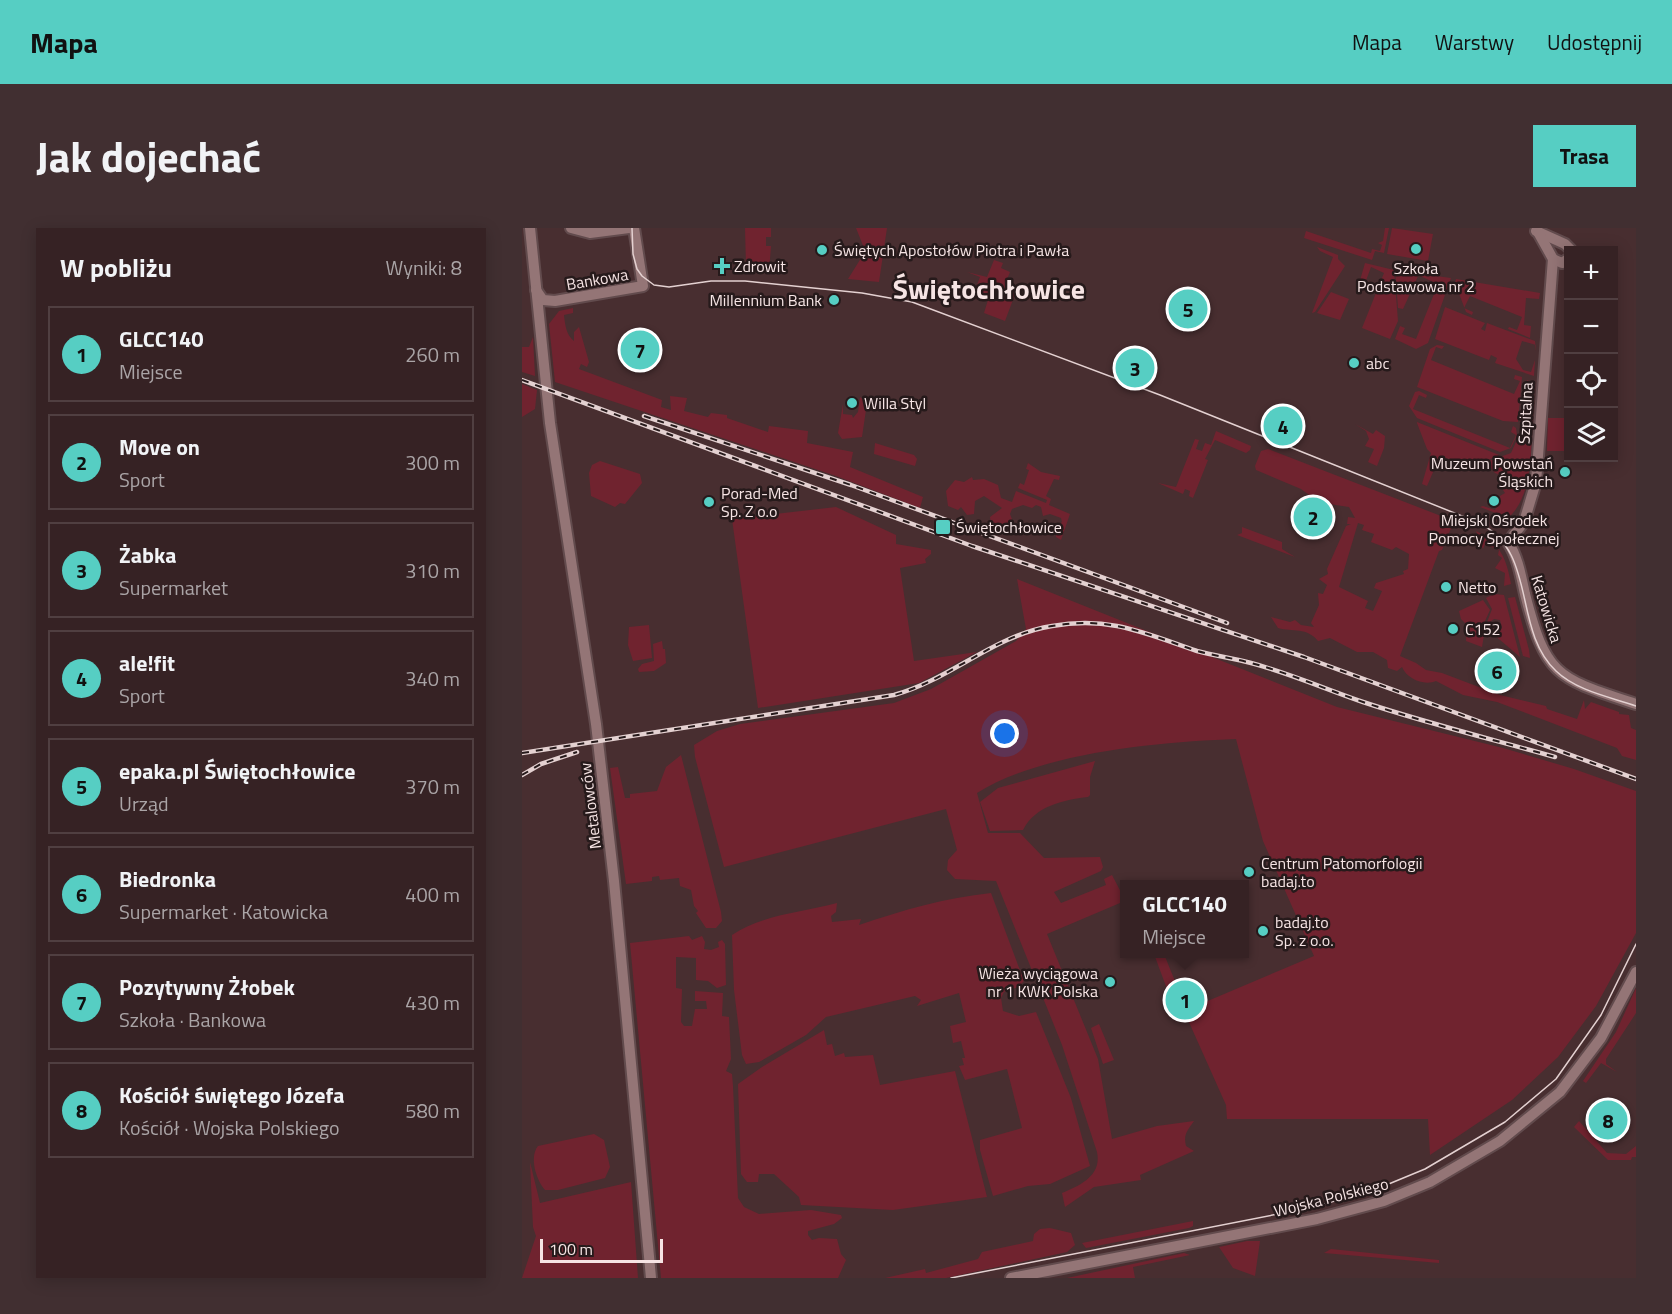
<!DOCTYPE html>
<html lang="pl">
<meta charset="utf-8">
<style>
:root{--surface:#362224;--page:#412f31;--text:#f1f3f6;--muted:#aaa4a6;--line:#503f41;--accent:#56cec3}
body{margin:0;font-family:"Titillium Web",sans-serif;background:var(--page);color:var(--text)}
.controls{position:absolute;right:18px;top:18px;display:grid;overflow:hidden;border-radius:0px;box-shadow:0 3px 15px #0003}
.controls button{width:54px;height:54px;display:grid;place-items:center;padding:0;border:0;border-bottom:2px solid var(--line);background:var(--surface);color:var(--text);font:30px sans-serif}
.scale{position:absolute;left:18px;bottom:15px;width:123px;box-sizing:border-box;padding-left:6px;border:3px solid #f6e4e4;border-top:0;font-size:16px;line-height:21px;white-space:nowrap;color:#f6e4e4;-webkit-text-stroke:4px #261a1b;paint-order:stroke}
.you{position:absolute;left:483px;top:506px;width:21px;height:21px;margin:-15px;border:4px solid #fff;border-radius:50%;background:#1a73e8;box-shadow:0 0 0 9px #1a73e833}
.badge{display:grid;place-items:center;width:39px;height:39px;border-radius:50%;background:var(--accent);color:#111;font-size:20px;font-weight:700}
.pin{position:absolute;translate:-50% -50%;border:3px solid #fff;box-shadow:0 2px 6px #0006}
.popup{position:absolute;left:598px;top:652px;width:129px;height:78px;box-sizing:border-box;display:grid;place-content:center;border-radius:0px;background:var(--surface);filter:drop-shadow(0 2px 4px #0005);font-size:20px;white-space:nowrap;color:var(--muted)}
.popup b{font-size:22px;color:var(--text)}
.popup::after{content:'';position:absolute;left:50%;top:100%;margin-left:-12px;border:12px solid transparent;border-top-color:var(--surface)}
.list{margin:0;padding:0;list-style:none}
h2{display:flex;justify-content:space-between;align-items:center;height:78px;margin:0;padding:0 24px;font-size:26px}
h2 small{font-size:20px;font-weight:400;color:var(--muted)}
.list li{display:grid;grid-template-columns:39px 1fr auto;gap:18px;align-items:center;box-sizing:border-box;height:96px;margin:0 12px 12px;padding:0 12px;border:2px solid var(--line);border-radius:0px}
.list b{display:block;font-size:22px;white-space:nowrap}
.list p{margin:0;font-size:20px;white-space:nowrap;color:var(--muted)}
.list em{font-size:20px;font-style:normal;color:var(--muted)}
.icon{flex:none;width:33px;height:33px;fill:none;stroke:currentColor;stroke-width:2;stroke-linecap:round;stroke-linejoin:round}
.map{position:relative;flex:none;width:1114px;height:1050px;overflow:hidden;border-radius:0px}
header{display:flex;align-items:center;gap:36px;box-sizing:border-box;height:84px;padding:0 30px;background:var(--accent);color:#111}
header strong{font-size:28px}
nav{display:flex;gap:33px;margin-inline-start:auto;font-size:21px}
.intro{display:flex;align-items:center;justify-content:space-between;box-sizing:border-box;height:144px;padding:0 36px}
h1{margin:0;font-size:42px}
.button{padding:15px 27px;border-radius:0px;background:var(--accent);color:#111;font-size:21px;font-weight:700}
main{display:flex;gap:36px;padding:0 36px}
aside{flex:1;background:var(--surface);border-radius:0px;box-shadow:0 3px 15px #0003}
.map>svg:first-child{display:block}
.green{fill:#70232f;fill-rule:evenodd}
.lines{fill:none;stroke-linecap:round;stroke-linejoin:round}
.tertiary-casing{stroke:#624b4d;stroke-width:14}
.tertiary{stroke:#947576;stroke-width:10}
.tram{stroke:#e4d1d1;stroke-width:1.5}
.rail-casing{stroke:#e4d1d1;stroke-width:4.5}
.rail{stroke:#261a1b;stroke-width:2;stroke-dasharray:7;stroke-linecap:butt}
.poi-dot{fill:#56cec3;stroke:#261a1b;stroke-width:2}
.labels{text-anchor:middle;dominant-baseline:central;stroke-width:5;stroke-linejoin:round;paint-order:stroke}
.poi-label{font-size:16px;fill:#f6e4e4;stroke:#261a1b;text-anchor:start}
.street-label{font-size:16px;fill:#f6e4e4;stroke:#261a1b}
.town-label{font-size:28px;font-weight:bold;fill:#f6e4e4;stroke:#261a1b}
</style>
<header>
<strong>Mapa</strong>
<nav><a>Mapa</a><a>Warstwy</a><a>Udostępnij</a></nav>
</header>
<div class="intro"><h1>Jak dojechać</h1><a class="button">Trasa</a></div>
<main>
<aside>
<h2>W pobliżu<small>Wyniki: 8</small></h2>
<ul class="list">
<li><span class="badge">1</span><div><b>GLCC140</b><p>Miejsce</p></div><em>260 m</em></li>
<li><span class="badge">2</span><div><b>Move on</b><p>Sport</p></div><em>300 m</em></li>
<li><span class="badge">3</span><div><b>Żabka</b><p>Supermarket</p></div><em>310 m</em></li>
<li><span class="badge">4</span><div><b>ale!fit</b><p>Sport</p></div><em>340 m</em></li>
<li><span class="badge">5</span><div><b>epaka.pl Świętochłowice</b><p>Urząd</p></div><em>370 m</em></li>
<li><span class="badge">6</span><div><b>Biedronka</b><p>Supermarket · Katowicka</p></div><em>400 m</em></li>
<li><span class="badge">7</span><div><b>Pozytywny Żłobek</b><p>Szkoła · Bankowa</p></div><em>430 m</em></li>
<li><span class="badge">8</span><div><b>Kościół świętego Józefa</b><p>Kościół · Wojska Polskiego</p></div><em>580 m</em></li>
</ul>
</aside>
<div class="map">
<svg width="1114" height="1050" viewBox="0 0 1114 1050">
<rect width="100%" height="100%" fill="#482e30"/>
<g class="green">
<polygon points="223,0 249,0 249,9 244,9 244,18 249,18 247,44 224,38"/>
<polygon points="334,0 365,0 357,54 326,51 341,27 345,27 346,21 342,20"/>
<polygon points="863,0 867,0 862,25 853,23 850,32 782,10 784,3 849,25 850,21 858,23 860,17 856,15 861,13"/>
<polygon points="870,0 911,6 906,33 865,26"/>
<polygon points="795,19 816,27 816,31 823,38 793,84 790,85 811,29 798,23"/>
<polygon points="472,32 481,35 479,40 488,44 483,56 495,61 483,93 462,85 466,72 461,70 462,66 453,62 458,49 445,44 465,49"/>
<polygon points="843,35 872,42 876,93 868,111 840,100 862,45 849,39 842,58 837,56"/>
<polygon points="873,42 897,46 881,81 876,80"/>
<polygon points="899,46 929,50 906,115 894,121 873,111 878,98 883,100 880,106 894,111 916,56 898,48"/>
<polygon points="934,51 1018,65 1017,71 1004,70 1002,97 1009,98 1008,110 986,101 987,99 995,102 1000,89 948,68 942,80 951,84 950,87 944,84 933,55"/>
<polygon points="809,64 827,71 818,92 795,85"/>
<polygon points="923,79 963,95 959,101 963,103 965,95 1013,113 1014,123 1014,117 1000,113 994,131 1001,142 1009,144 1013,132 1012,148 973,135 975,130 969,127 967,132 913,111"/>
<path d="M 51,80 L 51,85 L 42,87 C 43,96 44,107 52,113 L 52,104 L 57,99 L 67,134 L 65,139 L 59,136 L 57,141 L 140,172 L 139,179 L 149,182 L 148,168 L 165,170 L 162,183 L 186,189 L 189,185 L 205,187 L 205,190 L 246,204 L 247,198 L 286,203 L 285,215 L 331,224 L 328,239 L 401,269 L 398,280 L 314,248 L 33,154 L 27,96 L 37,83 Z"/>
<polygon points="11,109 13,148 0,144 0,119 7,119"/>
<polygon points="915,117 922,118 920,121 914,119 909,132 992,166 998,153 992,151 993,147 1000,149 996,194 981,193 895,159 908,121"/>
<polygon points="1005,152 1012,156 1010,198 998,195"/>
<polygon points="0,156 15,162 13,181 0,189"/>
<polygon points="897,163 905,167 904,170 897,167 891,181 988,220 994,207 989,204 991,198 994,200 995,207 989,220 978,224 895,190 887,178 893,164"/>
<polygon points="338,169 345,175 340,209 320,211 316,205 321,176 321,186 330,187 331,190 336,184"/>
<polygon points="1026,190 1046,190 1046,230 1061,231 1046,231 1046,223 1025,223"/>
<polygon points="895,195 895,194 977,227 951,239 918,228 905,258 900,256 909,225 905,221"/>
<polygon points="833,196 851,206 854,202 863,208 862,220 855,238 846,234 852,221 843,218 847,211 844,203"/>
<polygon points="694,203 729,218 728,222 724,225 693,212 683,231 686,232 671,270 667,268 668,263 663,261 661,266 636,255 654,259 673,211 677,212 674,221 680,223 683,215 689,217"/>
<path d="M 999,203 L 1010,205 C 1009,232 1008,271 986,290 L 958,279 L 961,278 L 973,282 L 978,268 L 983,265 L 981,262 L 984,253 L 980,252 L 981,248 L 973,245 L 964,234 L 989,225 Z"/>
<polygon points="353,215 392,227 395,231 393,238 352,226"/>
<path d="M 746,221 L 932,293 L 920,322 L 917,323 L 878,428 L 894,435 L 904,442 L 920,445 L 978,467 L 1024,478 L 1025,481 L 1055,491 L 1062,472 L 1063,481 L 1069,474 L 1097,484 L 1097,486 L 1107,487 L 1109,500 L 1114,502 L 1114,532 L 1100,528 L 1095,520 L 975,474 L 941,467 L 914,453 C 902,458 885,451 880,439 L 875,443 L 866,440 L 865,432 L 851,424 L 835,424 L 808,410 L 796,413 C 785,399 771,404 756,400 L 749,389 L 768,394 L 773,392 L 779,397 L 792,399 L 789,395 L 797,377 L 796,365 L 801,366 L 805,357 L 797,351 L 806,346 L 805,341 L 824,298 L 829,296 L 825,296 L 826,289 L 833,290 L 827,279 L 807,276 L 806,272 L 793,267 L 790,269 L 779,261 L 734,242 L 733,238 L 739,223 ZM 836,295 L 842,297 L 840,302 L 852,306 L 849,314 L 870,322 L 874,319 L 887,326 L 886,341 L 881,343 L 882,346 L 854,355 L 852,360 L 860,363 L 851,383 L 843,380 L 846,373 L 817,359 Z"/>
<polygon points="78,233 118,246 120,255 103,276 98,275 93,279 69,268 67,245 70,237"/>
<polygon points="506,235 519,244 538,248 537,252 532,251 524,268 529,271 527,277 548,286 539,312 534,309 534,299 540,294 539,290 528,286 521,288 519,279 514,277 510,280 501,277 490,281 488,286 491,294 474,300 469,296 468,289 480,280 462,268 453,273 452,286 445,287 439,279 436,282 426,278 424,263 433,252 442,254 450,249 451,252 462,251 476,257 479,270 490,274 494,263 524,275 525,272 496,260 498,255 502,257 507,242 504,241"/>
<polygon points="314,279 374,307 374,316 409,322 409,326 403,331 404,335 378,340 392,433 455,424 397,455 236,480 210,291"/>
<polygon points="720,299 760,314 760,321 773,329 715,307 720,305"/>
<path d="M 954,303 C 978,314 985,332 989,356 L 982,358 L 983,345 L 973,340 L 980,330 L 976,327 L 977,322 L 963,316 L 961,321 Z"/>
<path d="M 495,351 L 815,479 L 981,520 L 1052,541 L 1114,563 L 1114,705 L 1074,778 L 1036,829 L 990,872 L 908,927 L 906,891 L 705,891 L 704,877 L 662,783 L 792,728 L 741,613 L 714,511 C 637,514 521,524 455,565 L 466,605 L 498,605 L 522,630 L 578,629 L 581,639 L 579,643 L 532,664 L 539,675 L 584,657 L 582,651 L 590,647 L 603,672 L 603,688 L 598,675 L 525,706 L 576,831 L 590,911 L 635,898 L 672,893 C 666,902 661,906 664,918 L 672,923 L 618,947 L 619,952 L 572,959 L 543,979 L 540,965 C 559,957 580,947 575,924 L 540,817 L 474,653 L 433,651 L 425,642 L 426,632 L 435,622 L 424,581 L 202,639 L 173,529 L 172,517 L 195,503 L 218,496 L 372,475 L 409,461 L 494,413 L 504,401 Z"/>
<polygon points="972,366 982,367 998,429 970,405 980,400 978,392 972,391 964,397 970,381 964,370"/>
<polygon points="993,369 1007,422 1008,430 1001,428 986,370"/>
<polygon points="961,372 968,382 963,393 966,403 962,407 960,419 944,413 945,397 939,391 937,383"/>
<polygon points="127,397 130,430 111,433 106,417 107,399"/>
<polygon points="140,413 141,421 143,421 144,435 132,443 117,444 116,441 120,436 132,433 131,416"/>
<polygon points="159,527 199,684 200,693 194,700 184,700 174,685 176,683 172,678 169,662 158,658 157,650 138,652 137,648 130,649 130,653 104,656 88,540 96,539 103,570 108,570 108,566 135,563 144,539"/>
<path d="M 573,533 L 568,549 L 568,567 L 566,569 C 541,572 513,578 501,602 L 468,603 L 458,574 L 476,560 Z"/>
<path d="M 469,665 L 502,753 L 496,759 L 482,764 L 479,770 L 481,783 L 497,788 L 514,784 L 549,870 L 568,938 L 528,956 L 506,958 L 471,968 L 458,922 L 458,912 L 500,900 L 485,841 L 443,852 L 437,838 L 442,837 L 440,830 L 443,830 L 439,813 L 431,815 L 428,798 L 444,794 L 437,765 L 395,778 L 399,772 L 393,768 L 304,789 L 284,807 L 237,834 L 224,836 L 220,827 L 212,762 L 210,707 C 239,687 281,684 315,675 L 314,684 L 309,688 L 310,694 L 339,691 L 337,697 C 381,682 423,670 469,665 Z"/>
<polygon points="167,708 170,712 180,708 183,714 182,721 189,722 197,719 196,714 200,712 203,716 204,757 195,760 186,753 174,752 174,730 154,729 154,760 160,761 159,794 162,798 170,798 173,781 185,781 184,773 173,773 173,763 201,765 200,788 207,789 209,831 204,843 210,846 211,858 216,970 222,979 237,986 289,982 319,987 320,990 312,996 286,1003 286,1007 290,1012 297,1010 315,1011 319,1026 324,1032 316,1050 139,1050 108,715"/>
<polygon points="632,726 642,726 663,778 659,778 648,769"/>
<polygon points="1114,760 1114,785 1084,831 1084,836 1095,844 1079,835 1064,855 1061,853 1094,804"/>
<polygon points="577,796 592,832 581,836 569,800"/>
<polygon points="302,802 305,817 310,816 313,828 322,825 323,829 351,827 358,857 433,843 465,969 371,982 279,977 277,969 252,946 237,946 236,954 225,954 219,946 216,856 240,839"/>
<polygon points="1057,893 1085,925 1104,926 1114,918 1114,929 1110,929 1109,932 1086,932 1052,899"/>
<path d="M 72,906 L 82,912 L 88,939 L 83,950 L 36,962 L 23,962 C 14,952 7,929 16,918 Z"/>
<polygon points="8,934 18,975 109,954 116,1050 0,1050 14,1008 11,999"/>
<polygon points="671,993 671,998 667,1000 564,1020 560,1015"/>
<polygon points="528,1000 549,1005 553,1017 545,1024 424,1050 363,1050 403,1041 404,1045 456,1031 460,1024 511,1013 512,1006 518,1001"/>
<polygon points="725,1013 738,1013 733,1048 711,1040 697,1019"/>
<polygon points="809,1021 917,1032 917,1035 802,1025"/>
<polygon points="662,1025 668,1027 611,1039 613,1050 545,1050"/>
</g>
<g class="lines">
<defs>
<g id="tertiary">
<polyline points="8,0 28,195 74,496 92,653 129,1050"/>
<polyline points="49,0 68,5 107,0"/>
<polyline points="1014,3 1043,16 1049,22"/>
<polyline points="1016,4 1031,31 1040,35 1046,31"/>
<path d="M 1031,31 L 1014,254 L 1002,294 L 986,314 C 996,329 999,348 1003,366 C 1024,449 1035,450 1114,476"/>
<polyline points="14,62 21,72 33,73 121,58 112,0"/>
<polyline points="489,1050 795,991 862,973 908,954 978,913 1038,864 1079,810 1114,744"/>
</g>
</defs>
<use href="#tertiary" class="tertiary-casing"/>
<use href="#tertiary" class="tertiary"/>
<g class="tram">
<path d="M 110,0 L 111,26 L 115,41 L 120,48 L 132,57 L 147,59 L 189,53 L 223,53 L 340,65 L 390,74 L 638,167 L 955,294 C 1017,323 989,400 1034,443 C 1055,463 1088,469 1114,478"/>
<polyline points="429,1050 792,979 857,960 903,941 983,894 1034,851 1079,787 1114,716"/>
</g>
<defs>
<g id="rail">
<polyline points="0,152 450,318 782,429 1114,551"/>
<polyline points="122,188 329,257 705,395"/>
<path d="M 0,525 L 372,467 C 428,452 472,407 530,398 C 588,388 622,405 675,423 C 693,428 711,430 729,435 C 767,445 803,461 841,474 C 904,495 969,511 1033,529"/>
<polyline points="0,547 19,536 55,524"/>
</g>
</defs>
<use href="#rail" class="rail-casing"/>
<use href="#rail" class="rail"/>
</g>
<g class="poi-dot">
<circle cx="894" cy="21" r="6"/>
<circle cx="300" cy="22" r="6"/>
<path d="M197 29h6v6h6v6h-6v6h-6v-6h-6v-6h6z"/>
<circle cx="312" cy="72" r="6"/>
<circle cx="832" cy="135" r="6"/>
<circle cx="330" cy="175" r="6"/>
<circle cx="1043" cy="244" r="6"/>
<circle cx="972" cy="273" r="6"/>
<circle cx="187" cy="274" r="6"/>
<rect x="413" y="291" width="16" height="16" rx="3"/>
<circle cx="924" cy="359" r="6"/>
<circle cx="931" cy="401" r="6"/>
<circle cx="727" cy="644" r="6"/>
<circle cx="741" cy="703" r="6"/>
<circle cx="588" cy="754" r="6"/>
</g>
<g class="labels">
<g class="poi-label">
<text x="312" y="22">Świętych Apostołów Piotra i Pawła</text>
<text x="212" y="38">Zdrowit</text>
<text x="894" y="40" text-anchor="middle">Szkoła<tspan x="894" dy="18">Podstawowa nr 2</tspan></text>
<text x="300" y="72" text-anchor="end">Millennium Bank</text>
<text x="844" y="135">abc</text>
<text x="342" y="175">Willa Styl</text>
<text x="1031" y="235" text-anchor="end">Muzeum Powstań<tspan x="1031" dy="18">Śląskich</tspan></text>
<text x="199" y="265">Porad-Med<tspan x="199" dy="18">Sp. Z o.o</tspan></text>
<text x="972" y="292" text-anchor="middle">Miejski Ośrodek<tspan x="972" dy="18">Pomocy Społecznej</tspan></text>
<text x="434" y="299">Świętochłowice</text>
<text x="936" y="359">Netto</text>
<text x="943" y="401">C152</text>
<text x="739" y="635">Centrum Patomorfologii<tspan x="739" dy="18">badaj.to</tspan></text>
<text x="753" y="694">badaj.to<tspan x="753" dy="18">Sp. z o.o.</tspan></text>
<text x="576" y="745" text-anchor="end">Wieża wyciągowa<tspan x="576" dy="18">nr 1 KWK Polska</tspan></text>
</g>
<g class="street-label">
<text transform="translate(75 51) rotate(-10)">Bankowa</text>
<text transform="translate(1003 185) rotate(-87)">Szpitalna</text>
<text transform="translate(1025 381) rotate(73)">Katowicka</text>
<text transform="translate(68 578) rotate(-97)">Metalowców</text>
<text transform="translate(809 969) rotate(-14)">Wojska Polskiego</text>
</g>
<g class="town-label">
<text x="467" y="60">Świętochłowice</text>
</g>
</g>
</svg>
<div class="controls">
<button>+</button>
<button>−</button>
<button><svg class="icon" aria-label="locate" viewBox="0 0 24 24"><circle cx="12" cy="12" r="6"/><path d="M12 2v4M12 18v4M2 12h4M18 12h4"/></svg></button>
<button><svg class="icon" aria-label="layers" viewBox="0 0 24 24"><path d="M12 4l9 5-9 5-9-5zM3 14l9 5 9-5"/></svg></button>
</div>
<div class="scale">100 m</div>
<div class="you"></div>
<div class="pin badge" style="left:663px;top:772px">1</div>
<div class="popup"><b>GLCC140</b>Miejsce</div>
<div class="pin badge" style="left:791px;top:289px">2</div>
<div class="pin badge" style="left:613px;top:140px">3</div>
<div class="pin badge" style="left:761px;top:198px">4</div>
<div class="pin badge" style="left:666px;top:81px">5</div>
<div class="pin badge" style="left:975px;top:443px">6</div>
<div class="pin badge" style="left:118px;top:122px">7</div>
<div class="pin badge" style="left:1086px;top:892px">8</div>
</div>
</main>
